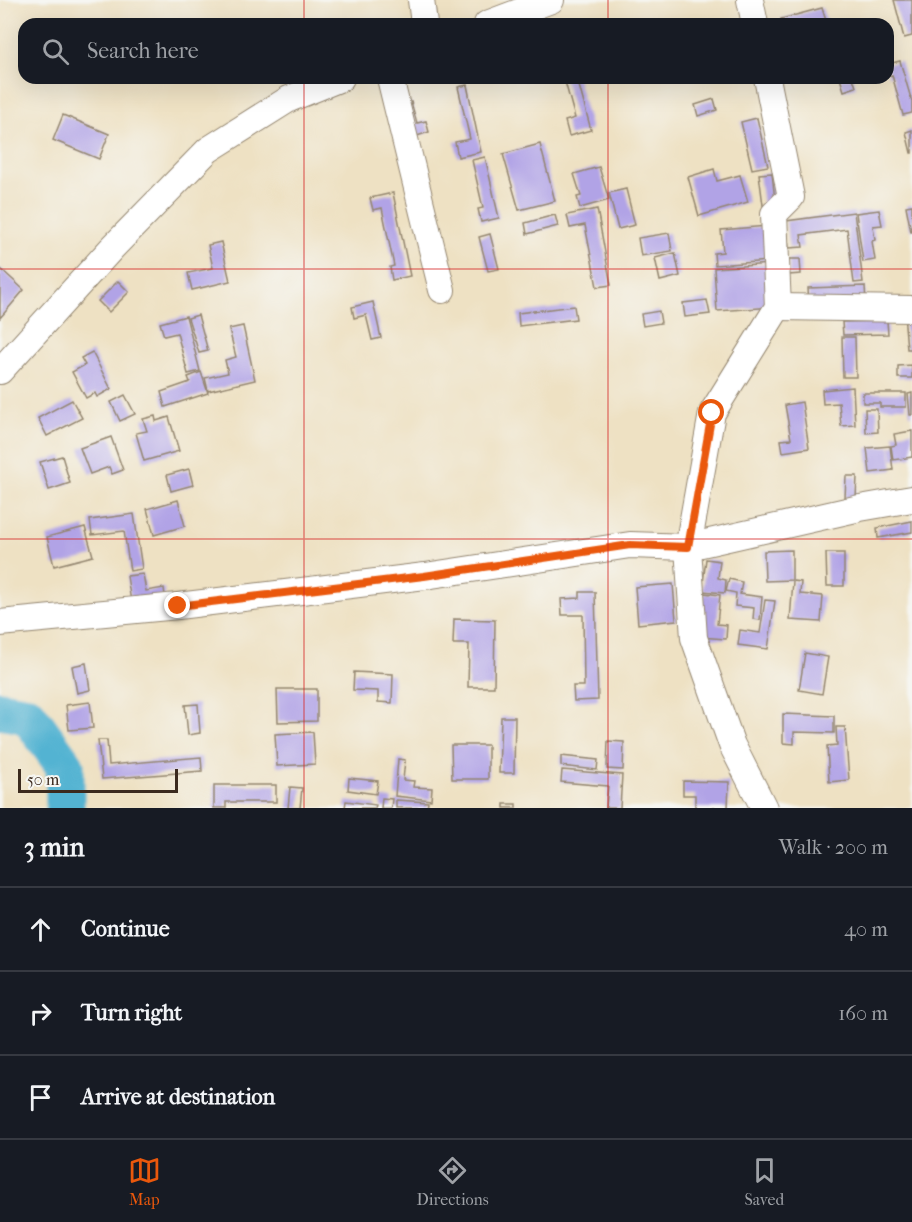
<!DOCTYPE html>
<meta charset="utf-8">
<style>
:root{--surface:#171b24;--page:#242831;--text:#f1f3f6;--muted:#9ea1a6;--line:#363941;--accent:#ea580c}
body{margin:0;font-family:"IM FELL French Canon",serif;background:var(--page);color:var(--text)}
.scale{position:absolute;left:18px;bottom:15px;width:160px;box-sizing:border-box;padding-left:6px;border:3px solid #3b2a1e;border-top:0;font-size:16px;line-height:21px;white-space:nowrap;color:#3b2a1e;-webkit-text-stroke:4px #f6f6f2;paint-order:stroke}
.stop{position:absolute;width:18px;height:18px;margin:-14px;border:4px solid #ea580c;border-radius:50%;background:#fff}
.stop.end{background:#ea580c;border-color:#fff;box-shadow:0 2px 6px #0008}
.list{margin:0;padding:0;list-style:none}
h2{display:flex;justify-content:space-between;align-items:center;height:78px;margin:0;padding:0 24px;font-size:26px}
h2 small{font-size:20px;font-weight:400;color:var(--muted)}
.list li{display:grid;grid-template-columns:39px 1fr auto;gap:18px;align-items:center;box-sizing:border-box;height:84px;padding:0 24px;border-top:2px solid var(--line)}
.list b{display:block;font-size:22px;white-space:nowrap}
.list em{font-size:20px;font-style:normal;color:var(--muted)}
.icon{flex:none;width:33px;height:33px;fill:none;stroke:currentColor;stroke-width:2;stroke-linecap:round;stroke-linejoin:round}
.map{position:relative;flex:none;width:912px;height:808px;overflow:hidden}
.search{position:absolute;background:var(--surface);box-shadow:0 6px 24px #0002;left:18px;right:18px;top:18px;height:66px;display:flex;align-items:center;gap:15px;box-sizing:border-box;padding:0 21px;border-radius:18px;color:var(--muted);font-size:22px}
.sheet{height:330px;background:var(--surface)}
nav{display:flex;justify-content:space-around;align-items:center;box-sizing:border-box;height:84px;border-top:2px solid var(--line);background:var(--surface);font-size:16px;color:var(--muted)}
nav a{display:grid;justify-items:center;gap:3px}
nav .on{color:var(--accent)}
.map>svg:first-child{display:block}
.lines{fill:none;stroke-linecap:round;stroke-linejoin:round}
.river{stroke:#53b3d2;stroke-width:39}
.building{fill:#b1a3e6}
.minor-casing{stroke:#948670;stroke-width:28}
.minor{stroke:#fff;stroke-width:26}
.route{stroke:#ea580c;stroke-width:8}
.grid{fill:none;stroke:#d62828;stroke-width:1.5;stroke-opacity:0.55}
</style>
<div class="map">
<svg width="912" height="808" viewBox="0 0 912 808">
<rect width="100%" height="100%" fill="#f6f6f2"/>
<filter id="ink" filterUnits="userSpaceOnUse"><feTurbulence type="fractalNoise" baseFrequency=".0167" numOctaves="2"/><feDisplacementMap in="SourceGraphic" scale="12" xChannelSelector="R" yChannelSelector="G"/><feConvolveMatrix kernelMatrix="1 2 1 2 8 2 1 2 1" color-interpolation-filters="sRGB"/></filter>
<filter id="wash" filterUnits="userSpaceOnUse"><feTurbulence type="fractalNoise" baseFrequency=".008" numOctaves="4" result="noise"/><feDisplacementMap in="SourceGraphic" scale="24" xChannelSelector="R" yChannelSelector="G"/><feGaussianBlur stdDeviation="1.35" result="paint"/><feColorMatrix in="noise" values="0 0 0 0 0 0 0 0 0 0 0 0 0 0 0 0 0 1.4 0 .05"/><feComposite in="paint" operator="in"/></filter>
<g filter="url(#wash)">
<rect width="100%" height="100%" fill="#eee1c3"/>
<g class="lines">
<polyline class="river" points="0,710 28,715 65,766 65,808"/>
</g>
<g id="blocks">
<g class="building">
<polygon points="894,0 912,0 912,36 904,38"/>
<polygon points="822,8 827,24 783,24 781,19"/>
<polygon points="900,61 912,102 912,113 903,115 892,75 888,76 888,64"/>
<polygon points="564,78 577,78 591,130 569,136 565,121 575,118"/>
<polygon points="840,78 853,78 856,87 844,91"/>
<polygon points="467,85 481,152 458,157 455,142 470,139 458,87"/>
<polygon points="714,99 717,110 698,116 695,105"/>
<polygon points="411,102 417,123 426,121 429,132 411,138 402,104"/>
<polygon points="63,115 109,134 99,159 53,140"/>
<polygon points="757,118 768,166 752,169 741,122"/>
<polygon points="912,130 912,153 911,153 906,132"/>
<polygon points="540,144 555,201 519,210 503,154"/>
<polygon points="485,157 499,218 481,222 478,209 483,208 472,160"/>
<polygon points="599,167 609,200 580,208 577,197 581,196 574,174"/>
<polygon points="714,169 717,181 740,175 748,202 699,216 688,177"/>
<polygon points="772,173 776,211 764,213 759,174"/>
<polygon points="626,189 635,225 618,229 609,193"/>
<polygon points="393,193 410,276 392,280 390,267 394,266 382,208 373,210 370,198"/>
<polygon points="912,205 912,232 911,232 906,206"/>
<polygon points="597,209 611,285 597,287 585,225 570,228 567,215"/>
<polygon points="879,210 882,225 873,226 875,240 872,241 875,260 863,262 856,213"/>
<polygon points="854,212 863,282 854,283 847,229 801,235 803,247 789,248 786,221"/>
<polygon points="555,215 558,226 527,234 525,223"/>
<polygon points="767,226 770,261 715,265 714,253 723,252 721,230"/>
<polygon points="669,233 672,251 641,256 638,238"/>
<polygon points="490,234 499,269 488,271 479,237"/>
<polygon points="221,242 230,281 192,290 188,273 213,268 208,245"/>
<polygon points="675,253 680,276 660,281 655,258"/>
<polygon points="789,259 800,259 801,274 789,275"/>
<polygon points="771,264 774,307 717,311 714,268"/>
<polygon points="0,268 24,290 0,318"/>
<polygon points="118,281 129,292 109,312 98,301"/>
<polygon points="865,286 866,302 809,304 808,288"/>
<polygon points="707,300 710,314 685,317 683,303"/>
<polygon points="373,302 381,338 372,340 366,315 354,318 352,307"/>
<polygon points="574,306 576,319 519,326 518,313"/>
<polygon points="659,311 661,323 643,326 641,314"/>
<polygon points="912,313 912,349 907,349 904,314"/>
<polygon points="198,315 208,351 199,353 188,318"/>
<polygon points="186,316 200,371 188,374 177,333 164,336 160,323"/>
<polygon points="887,321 888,334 843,335 842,322"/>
<polygon points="243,326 255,380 208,391 205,378 228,373 225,360 236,357 229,329"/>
<polygon points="842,337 855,337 856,377 843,377"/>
<polygon points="92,352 111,389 97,397 95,393 86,398 72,372 85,365 81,358"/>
<polygon points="912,365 912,378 898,378 898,366"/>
<polygon points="201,372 208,393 165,407 161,392 190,382 188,377"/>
<polygon points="853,387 855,425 841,426 839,403 823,404 822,390"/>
<polygon points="863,393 906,393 906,407 880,407 880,403 863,403"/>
<polygon points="912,393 912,415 910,415 908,394"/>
<polygon points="125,395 135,414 120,421 111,402"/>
<polygon points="72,400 82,418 47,436 38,418"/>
<polygon points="802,402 809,448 783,452 781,440 791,439 785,405"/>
<polygon points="865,409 877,409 878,432 866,433"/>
<polygon points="155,416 156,421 169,417 179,451 144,461 136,433 147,431 143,419"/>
<polygon points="912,431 912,457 893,460 891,446 896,445 894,434"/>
<polygon points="111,437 123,470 112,474 109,467 90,474 80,448"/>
<polygon points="890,446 893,470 870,473 867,448"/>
<polygon points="62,456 70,483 49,490 40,462"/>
<polygon points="189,469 193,485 171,491 167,475"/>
<polygon points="846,476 857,476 856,498 845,498"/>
<polygon points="178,500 185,526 154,535 147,509"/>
<polygon points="134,514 142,569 130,571 124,531 92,535 90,520"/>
<polygon points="912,521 912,532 878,538 877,528"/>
<polygon points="85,527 93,556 54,566 47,537"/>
<polygon points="792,550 792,580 765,581 764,551"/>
<polygon points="826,553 844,553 844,586 827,586"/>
<polygon points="706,559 720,561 718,578 726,580 725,593 702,591"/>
<polygon points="143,574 146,591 164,588 165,596 131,602 127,576"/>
<polygon points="729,579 742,582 740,594 762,597 760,620 753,619 754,608 735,606 736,593 726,591"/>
<polygon points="793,581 801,582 800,594 823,596 821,622 790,620"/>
<polygon points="673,584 676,620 638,624 635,587"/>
<polygon points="580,592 595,592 598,700 574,701 573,686 584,686 583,615 562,615 561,599 580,598"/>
<polygon points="704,593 720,595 717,624 727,625 726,639 700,637"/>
<polygon points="765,600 775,601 768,649 738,645 740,630 760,633"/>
<polygon points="454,619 495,620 494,687 468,687 469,644 453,644"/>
<polygon points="805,653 828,657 822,694 799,690"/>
<polygon points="86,663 90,690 77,693 72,666"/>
<polygon points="354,672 393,674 392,703 378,702 378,691 353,690"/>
<polygon points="277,689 317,689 317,721 278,722"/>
<polygon points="90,702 93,728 69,730 66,705"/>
<polygon points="198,704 200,733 188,735 185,705"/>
<polygon points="783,714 834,716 834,733 794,732 794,744 783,743"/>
<polygon points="501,717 515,717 514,773 499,773"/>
<polygon points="836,727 845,727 849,780 829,782 827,746 837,745"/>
<polygon points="313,732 315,764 277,766 275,734"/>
<polygon points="98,740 107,740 109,765 201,757 202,771 102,779"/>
<polygon points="608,741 624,742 623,770 607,769"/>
<polygon points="451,745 488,745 488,779 452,779"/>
<polygon points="561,756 598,760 597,770 561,766"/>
<polygon points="398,759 405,760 403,780 414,781 413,787 432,788 431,800 395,796"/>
<polygon points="562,770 622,775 620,808 606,808 608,786 561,782"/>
<polygon points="349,778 378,781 376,794 348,790"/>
<polygon points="683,781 729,782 728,808 695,808 695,795 683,795"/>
<polygon points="214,785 276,785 276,802 226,802 226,808 214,808"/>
<polygon points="290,787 302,788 300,808 288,808"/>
<polygon points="382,798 392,799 391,808 381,808"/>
<polygon points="396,800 428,802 427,808 396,808"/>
<polygon points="346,801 376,805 375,808 345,808"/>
<rect x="504" y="804" width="12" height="4"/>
</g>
</g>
</g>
<g filter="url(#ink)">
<use href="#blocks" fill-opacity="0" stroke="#948670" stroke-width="1.5"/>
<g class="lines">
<defs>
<g id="minor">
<polyline points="421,0 424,24"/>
<polyline points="750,0 755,24"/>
<polyline points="487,24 551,0"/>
<polyline points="390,78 442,290"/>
<polyline points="778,307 912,309"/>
<polyline points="0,371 112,248 208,150 289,99 341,78"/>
<polyline points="0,623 178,606 425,576 630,545 688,547 860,508 912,499"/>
<polyline points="764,808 732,745 694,638 688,547 712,413 778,307 774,214 791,197 767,78"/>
</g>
</defs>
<use href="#minor" class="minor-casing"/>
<use href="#minor" class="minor"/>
</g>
</g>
<g class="lines" filter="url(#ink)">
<polyline class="route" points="178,606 424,576 630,545 688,547 712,413"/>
</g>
<path class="grid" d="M 304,0 L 304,24M 608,0 L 608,24M 304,78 L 304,808M 608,78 L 608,808M 0,269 L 912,269M 0,539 L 912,539"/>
</svg>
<div class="scale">50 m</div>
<div class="stop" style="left:712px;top:413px"></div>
<div class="stop end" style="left:178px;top:606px"></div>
<div class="search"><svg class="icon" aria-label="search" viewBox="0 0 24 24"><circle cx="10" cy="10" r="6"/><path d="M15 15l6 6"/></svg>Search here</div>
</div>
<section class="sheet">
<h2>3 min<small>Walk · 200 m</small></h2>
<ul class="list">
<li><svg class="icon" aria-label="ahead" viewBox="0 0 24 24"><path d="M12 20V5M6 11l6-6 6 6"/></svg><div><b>Continue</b></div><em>40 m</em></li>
<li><svg class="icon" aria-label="right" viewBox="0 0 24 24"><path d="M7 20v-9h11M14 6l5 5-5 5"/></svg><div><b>Turn right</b></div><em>160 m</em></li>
<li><svg class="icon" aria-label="arrive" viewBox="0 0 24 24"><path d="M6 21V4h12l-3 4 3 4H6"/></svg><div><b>Arrive at destination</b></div></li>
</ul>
</section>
<nav>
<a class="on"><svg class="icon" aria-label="map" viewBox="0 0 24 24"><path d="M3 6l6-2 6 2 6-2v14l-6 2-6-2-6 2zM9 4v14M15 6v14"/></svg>Map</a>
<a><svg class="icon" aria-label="directions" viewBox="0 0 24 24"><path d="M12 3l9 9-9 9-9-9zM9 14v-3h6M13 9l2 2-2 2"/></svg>Directions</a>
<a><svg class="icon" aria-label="saved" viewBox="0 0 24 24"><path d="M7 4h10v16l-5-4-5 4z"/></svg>Saved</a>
</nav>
